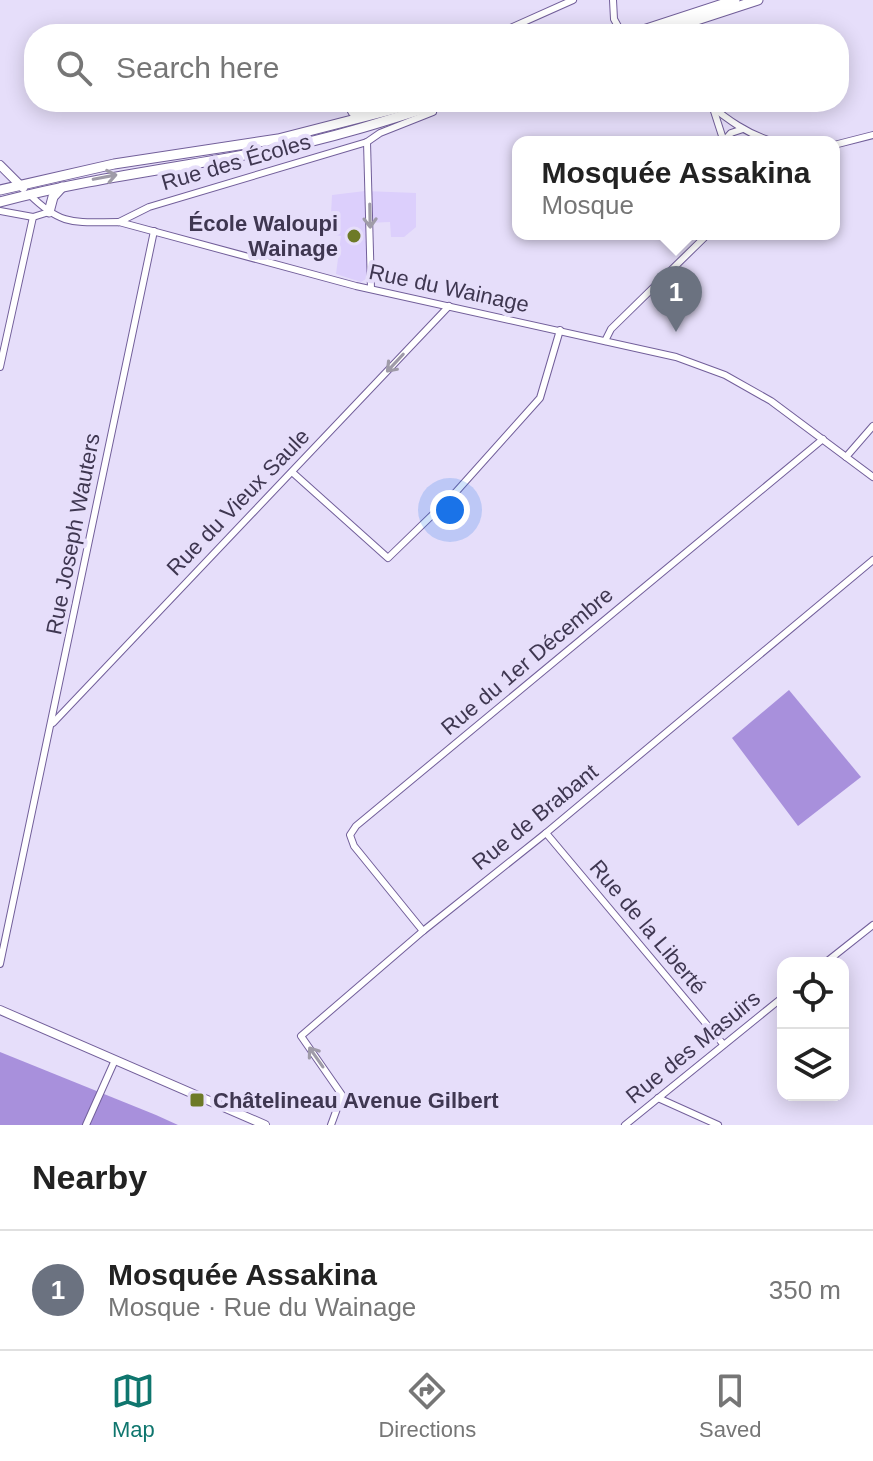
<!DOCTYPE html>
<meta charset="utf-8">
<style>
:root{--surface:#fff;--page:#f2f2f2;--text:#222;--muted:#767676;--line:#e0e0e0;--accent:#0f766e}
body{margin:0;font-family:Helvetica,sans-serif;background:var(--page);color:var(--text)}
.controls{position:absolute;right:24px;bottom:24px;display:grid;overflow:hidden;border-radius:16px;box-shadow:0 4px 20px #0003}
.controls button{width:72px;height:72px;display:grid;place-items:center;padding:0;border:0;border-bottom:2px solid var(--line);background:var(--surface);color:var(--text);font:40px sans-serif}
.you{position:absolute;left:450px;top:510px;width:28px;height:28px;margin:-20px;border:6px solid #fff;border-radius:50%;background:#1a73e8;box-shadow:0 0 0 12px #1a73e833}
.badge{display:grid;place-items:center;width:52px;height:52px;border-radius:50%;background:var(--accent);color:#fff;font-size:26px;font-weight:700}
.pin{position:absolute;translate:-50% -66px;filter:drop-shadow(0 2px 4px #0008)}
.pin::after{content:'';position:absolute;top:42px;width:28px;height:24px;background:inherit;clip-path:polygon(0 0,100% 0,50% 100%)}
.popup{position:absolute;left:512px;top:136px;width:328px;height:104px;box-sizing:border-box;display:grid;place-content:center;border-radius:16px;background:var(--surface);filter:drop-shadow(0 2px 6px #0005);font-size:26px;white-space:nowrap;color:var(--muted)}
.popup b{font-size:30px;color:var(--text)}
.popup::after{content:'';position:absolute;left:50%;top:100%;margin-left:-16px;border:16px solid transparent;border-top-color:var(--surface)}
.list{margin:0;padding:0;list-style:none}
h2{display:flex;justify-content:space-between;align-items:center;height:104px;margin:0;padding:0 32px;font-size:34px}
h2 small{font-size:26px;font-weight:400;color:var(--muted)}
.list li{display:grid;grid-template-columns:52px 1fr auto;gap:24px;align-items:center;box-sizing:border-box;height:120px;padding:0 32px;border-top:2px solid var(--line)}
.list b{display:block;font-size:30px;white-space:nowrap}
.list p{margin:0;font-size:26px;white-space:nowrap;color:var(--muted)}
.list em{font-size:26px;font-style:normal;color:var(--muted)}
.icon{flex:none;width:44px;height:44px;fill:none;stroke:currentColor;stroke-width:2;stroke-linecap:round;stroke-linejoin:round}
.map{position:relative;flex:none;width:873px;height:1125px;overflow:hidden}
.search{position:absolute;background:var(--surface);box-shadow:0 4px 20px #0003;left:24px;right:24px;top:24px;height:88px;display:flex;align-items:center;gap:20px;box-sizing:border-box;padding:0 28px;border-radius:32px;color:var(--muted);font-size:30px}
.sheet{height:224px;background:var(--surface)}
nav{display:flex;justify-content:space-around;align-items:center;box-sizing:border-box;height:112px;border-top:2px solid var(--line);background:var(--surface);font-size:22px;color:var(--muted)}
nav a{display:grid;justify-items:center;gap:4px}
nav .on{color:var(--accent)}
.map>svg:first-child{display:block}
.built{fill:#dccffc}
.forest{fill:#a890dc}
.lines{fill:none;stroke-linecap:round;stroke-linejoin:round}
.minor-casing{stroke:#725f9a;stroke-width:8}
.major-casing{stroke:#725f9a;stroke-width:10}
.highway-casing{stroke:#725f9a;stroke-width:11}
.minor{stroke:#fff;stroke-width:6}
.major{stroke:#fff;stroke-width:8}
.highway{stroke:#fff;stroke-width:9}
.oneway{stroke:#9f9ba8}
.poi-dot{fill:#6d7a27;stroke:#e6defa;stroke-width:3}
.labels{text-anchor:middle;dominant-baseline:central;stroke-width:8;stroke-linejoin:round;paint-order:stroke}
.street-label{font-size:22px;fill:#3f3751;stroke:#e6defa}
.poi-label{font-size:22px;font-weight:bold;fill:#3f3751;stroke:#e6defa;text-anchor:end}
</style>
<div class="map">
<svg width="873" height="1125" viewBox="0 0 873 1125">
<rect width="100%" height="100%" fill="#e6defa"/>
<polygon class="built" points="365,191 416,193 416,227 404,237 391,237 390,222 367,223 369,277 361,282 336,274 341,236 330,234 332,195"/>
<g class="forest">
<polygon points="789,690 861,777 798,826 732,738"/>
<polygon points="0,1052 156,1115 178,1125 0,1125"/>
</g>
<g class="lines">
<defs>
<g id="minor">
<polyline points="613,0 614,19 620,30"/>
<polyline points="497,34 573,0"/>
<path d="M 706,102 C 727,119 748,135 775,142"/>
<polyline points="347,104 352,113 356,114 399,102"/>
<polyline points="713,108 724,142"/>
<polyline points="724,141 731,133 743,129"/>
<polyline points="367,142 371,289"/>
<polyline points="834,145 873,135"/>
<path d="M 29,194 C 62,227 75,222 119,222 L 356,286 L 676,357 L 725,375 L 771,401 L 873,477"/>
<polyline points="0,211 33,217 49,212"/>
<polyline points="119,222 149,207 367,142 380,133 433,112"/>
<polyline points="605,341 611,329 708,234"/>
<polyline points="0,367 33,217"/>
<polyline points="846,457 873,426"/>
<polyline points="292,472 388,558 455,493 540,398 560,330"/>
<polyline points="53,723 449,306"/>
<polyline points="546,833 723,1044"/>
<polyline points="423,931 354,846 350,835 356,826 823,439"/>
<polyline points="825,963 873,925"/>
<polyline points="0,964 154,231"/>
<polyline points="658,1098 718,1125"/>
<polyline points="86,1125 115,1060"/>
<polyline points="331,1125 342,1095 301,1036 423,931 546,833 873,560"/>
<polyline points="625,1125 783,997"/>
</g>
<g id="major">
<polyline points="0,165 23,188"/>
<polyline points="0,1010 265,1125"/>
</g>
<g id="highway">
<polyline points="631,34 735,0"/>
<polyline points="654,34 758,0"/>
<polyline points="0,190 114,164 278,139 422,102"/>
<path d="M 0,202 C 93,177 187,167 281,148 C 337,137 391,119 445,102"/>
<polyline points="49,212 53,197 62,187"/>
</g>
</defs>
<use href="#minor" class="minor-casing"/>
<use href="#major" class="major-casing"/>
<use href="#highway" class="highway-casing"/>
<use href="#minor" class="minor"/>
<use href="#major" class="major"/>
<use href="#highway" class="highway"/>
</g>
<defs><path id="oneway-shaft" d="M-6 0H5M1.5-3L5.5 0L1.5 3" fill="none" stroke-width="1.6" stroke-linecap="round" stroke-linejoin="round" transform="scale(2)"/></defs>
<g class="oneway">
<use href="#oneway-shaft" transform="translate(105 177) rotate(-11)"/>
<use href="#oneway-shaft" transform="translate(370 216) rotate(89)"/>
<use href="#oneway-shaft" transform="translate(395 363) rotate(133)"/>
<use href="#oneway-shaft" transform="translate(316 1057) rotate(-125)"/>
</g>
<g class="poi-dot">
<circle cx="354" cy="236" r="8"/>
<rect x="189" y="1092" width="16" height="16" rx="4"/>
</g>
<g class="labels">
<g class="street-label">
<text transform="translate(236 162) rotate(-16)">Rue des Écoles</text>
<text transform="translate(449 288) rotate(12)">Rue du Wainage</text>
<text transform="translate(238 502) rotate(-46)">Rue du Vieux Saule</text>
<text transform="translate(73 534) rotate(-79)">Rue Joseph Wauters</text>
<text transform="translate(527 661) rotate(-40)">Rue du 1er Décembre</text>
<text transform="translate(535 817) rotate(-39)">Rue de Brabant</text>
<text transform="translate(648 927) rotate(50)">Rue de la Liberté</text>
<text transform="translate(693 1047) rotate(-39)">Rue des Masuirs</text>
</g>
<g class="poi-label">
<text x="338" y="223">École Waloupi<tspan x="338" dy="25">Wainage</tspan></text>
<text x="213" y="1100" text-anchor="start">Châtelineau Avenue Gilbert</text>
</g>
</g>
</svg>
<div class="controls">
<button><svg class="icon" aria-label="locate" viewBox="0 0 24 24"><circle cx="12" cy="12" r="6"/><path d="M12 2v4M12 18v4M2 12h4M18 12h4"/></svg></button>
<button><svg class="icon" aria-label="layers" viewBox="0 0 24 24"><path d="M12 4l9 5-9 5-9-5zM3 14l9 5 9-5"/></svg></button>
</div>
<div class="you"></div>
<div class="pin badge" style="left:676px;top:332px;background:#6b7280">1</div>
<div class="popup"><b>Mosquée Assakina</b>Mosque</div>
<div class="search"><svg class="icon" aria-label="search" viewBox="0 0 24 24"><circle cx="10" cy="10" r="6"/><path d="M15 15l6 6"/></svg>Search here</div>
</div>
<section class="sheet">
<h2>Nearby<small></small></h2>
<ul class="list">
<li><span class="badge" style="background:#6b7280">1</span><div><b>Mosquée Assakina</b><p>Mosque · Rue du Wainage</p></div><em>350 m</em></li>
</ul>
</section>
<nav>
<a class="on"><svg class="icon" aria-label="map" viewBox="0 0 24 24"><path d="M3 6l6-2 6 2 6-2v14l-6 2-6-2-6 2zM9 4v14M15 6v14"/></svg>Map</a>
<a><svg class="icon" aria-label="directions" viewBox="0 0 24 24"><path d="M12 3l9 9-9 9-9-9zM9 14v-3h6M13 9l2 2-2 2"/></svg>Directions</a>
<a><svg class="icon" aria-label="saved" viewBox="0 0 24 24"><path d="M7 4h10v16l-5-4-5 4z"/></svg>Saved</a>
</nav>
